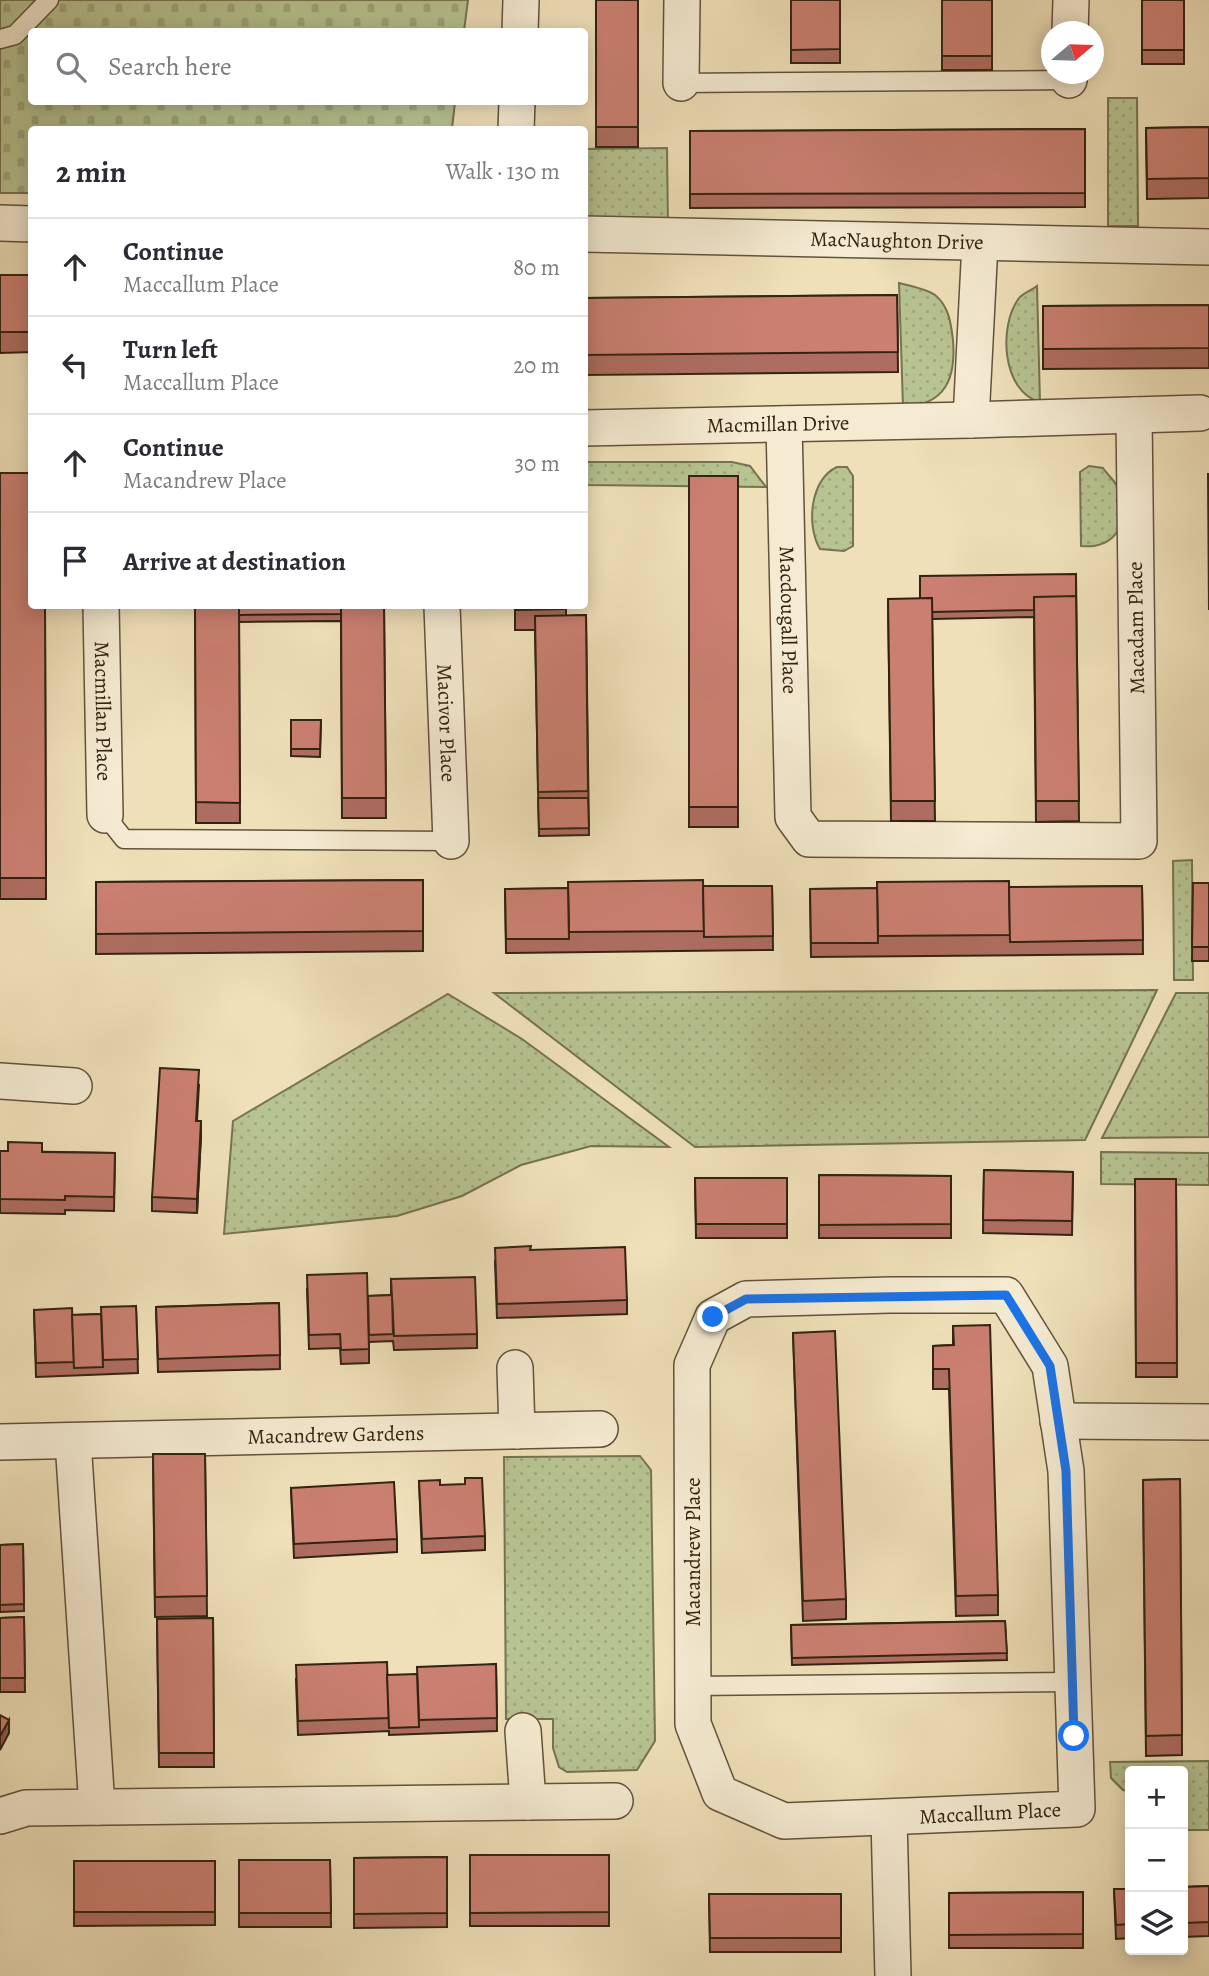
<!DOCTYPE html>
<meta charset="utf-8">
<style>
:root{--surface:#fff;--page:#f7f7f7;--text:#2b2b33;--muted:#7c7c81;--line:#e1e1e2}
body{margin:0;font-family:Alegreya,serif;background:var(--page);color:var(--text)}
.controls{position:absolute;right:21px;bottom:21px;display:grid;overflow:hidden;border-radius:7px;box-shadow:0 4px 18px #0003}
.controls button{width:63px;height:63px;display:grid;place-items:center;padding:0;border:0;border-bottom:2px solid var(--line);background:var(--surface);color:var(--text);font:35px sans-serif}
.compass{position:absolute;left:1041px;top:21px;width:63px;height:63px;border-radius:50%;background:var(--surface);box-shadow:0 4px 18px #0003;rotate:71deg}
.stop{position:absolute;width:21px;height:21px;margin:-16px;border:5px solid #1a73e8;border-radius:50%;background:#fff}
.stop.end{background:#1a73e8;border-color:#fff;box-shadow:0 2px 7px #0008}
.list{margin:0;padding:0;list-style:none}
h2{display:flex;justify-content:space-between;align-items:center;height:91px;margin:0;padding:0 28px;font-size:30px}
h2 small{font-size:23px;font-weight:400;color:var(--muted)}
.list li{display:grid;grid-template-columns:46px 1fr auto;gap:21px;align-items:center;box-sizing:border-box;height:98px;padding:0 28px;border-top:2px solid var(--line)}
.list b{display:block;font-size:26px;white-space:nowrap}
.list p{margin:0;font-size:23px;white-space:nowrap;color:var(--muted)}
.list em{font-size:23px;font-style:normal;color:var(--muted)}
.icon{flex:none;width:38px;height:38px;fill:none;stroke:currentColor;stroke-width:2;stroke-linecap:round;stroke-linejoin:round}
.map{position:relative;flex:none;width:1209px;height:1976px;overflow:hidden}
.search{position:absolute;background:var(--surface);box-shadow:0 4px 18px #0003;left:28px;top:28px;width:560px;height:77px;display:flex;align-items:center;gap:18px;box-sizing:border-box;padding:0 24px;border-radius:7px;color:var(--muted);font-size:26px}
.panel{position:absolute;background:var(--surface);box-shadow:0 4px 18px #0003;left:28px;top:126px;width:560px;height:483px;border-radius:7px}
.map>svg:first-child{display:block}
.grass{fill:url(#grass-dots);stroke:#757351;stroke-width:2}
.cemetery{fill:url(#cemetery-stones);stroke:#757351;stroke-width:2}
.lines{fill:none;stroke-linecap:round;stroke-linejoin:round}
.lane-casing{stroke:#62523b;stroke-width:21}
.street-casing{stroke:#62523b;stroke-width:38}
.lane{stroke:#f5ebd2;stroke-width:18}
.street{stroke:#f5ebd2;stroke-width:35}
.wall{fill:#ae6d61;stroke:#332311;stroke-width:2}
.shaded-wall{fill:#8d594f;stroke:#332311;stroke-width:2}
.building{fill:#ca7f71;stroke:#332311;stroke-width:2}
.route{stroke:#1a73e8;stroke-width:9}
.labels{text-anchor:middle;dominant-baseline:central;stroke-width:5;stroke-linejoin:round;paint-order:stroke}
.street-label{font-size:21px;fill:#332311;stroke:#f5ebd2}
</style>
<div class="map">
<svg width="1209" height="1976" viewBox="0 0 1209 1976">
<defs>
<pattern id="grass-dots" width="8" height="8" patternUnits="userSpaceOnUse" patternTransform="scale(1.75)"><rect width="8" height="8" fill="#b7c391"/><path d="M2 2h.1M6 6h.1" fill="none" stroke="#9ea77c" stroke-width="1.8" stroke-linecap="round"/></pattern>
<pattern id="cemetery-stones" width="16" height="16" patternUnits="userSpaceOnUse" patternTransform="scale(1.75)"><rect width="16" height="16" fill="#b7c391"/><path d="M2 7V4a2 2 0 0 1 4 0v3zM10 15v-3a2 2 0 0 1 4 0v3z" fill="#9ea77c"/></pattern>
</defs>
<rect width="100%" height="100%" fill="#efe0b9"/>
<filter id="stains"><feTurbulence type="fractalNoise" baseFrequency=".00286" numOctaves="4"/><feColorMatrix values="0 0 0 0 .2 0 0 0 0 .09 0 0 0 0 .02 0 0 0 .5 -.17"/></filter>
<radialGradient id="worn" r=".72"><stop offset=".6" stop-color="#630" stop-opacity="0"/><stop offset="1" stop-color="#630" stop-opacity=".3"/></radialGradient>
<g class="grass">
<polygon points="1108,98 1137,98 1138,226 1108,226"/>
<polygon points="667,148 668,227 585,225 584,149"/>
<path d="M 899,283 C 910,286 927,289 935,295 C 949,306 951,324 953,340 C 956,378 946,405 903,407 Z"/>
<path d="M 1037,286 L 1040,402 C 1002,392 998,326 1019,298 C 1023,293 1032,290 1037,286 Z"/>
<polygon points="585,462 732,462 750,466 766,487 585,485"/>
<path d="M 1089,466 L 1103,468 C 1107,474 1114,480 1117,486 C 1132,518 1118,550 1081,546 L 1080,472 Z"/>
<path d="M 837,467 L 847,467 L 853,476 L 853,546 L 844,551 L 820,549 C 806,526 810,479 837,467 Z"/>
<polygon points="1192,860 1193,980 1174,980 1173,861"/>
<polygon points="1157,990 1085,1140 695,1147 494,993"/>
<polygon points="1176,993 1209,993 1209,1137 1102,1138"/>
<polygon points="448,994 522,1039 669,1147 591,1146 521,1165 462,1196 397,1216 224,1234 233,1121"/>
<polygon points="1101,1152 1209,1153 1209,1185 1101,1184"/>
<polygon points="640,1456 651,1470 655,1741 637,1770 567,1772 559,1767 553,1748 553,1719 506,1719 504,1457"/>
<polygon points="1209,1761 1209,1830 1183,1830 1183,1771 1130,1771 1130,1791 1123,1790 1111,1778 1110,1762"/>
</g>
<polygon class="cemetery" points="0,0 468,0 464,31 32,32 32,102 455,102 452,129 32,130 31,193 0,193"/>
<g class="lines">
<defs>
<g id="lane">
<polyline points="0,39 15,35 49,0"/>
<polyline points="681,83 1069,80"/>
<polyline points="105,815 124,839 451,841"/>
<polyline points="693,1686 1073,1682"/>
</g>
<g id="street">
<polyline points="520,32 521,0"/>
<polyline points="1070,32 1071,0"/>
<polyline points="1069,80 1070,74"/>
<polyline points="681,83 682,0"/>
<polyline points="516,130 517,102"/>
<polyline points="0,223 32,224"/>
<path id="s1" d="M 584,234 L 1209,247"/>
<polyline points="980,243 971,420 1200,413"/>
<path id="s2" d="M 784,424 L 793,817 L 809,839 L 1139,841 L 1134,415"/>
<path id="s3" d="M 584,428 L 971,420"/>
<path id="s4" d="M 101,606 L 105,815"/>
<path id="s5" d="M 442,606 L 451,841"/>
<polyline points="0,1081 74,1086"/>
<polygon points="890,1295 1006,1295 1050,1366 1066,1471 1077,1809 784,1821 720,1793 693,1724 692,1365 713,1317 746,1299"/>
<polyline points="515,1368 517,1431"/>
<polyline points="1058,1421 1209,1422"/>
<polyline points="73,1441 97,1807"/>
<path id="s6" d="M 0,1442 L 600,1429"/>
<polyline points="523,1731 528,1802"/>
<polyline points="0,1816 26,1808 615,1801"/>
<polyline points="889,1818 893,1976"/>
</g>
</defs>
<use href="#lane" class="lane-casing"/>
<use href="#street" class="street-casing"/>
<use href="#lane" class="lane"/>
<use href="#street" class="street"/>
</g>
<g class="wall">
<rect x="596" y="0" width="42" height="147"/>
<rect x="791" y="0" width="49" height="63"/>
<rect x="942" y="0" width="50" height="70"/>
<rect x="1142" y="0" width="42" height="64"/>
<polygon points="1209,127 1209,198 1147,199 1146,128"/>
<polygon points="1085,129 1085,207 690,208 690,131"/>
<polygon points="0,275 32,275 32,352 0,353"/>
<polygon points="897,295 898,372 584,375 584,298"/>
<polygon points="1209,305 1209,368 1043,369 1043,306"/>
<polygon points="0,473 45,606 46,899 0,899"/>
<rect x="689" y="476" width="49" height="351"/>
<polygon points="1076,574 1079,821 1036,822 1034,617 932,619 935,821 891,821 888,599 920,599"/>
<polygon points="195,606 384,606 386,818 342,818 341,621 239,622 240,823 196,823"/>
<polygon points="515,606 566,606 566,616 586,615 589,835 539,836 535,630 515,630"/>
<polygon points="291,720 321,720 320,757 291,756"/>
<polygon points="423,880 423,951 96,954 96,882"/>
<polygon points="1193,883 1209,883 1209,961 1192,961"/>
<polygon points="772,886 773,950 506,953 505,889"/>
<polygon points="1142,886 1143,954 811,957 810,889"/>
<polygon points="199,1084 197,1121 201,1135 197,1213 152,1211 152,1197"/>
<polygon points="0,1151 115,1153 114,1211 65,1210 65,1214 0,1213"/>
<polygon points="984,1170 1073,1172 1072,1235 983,1233"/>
<polygon points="819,1175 951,1176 951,1238 819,1238"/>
<polygon points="695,1178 787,1178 787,1238 696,1238"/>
<polygon points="1135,1179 1176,1179 1177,1377 1136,1377"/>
<polygon points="530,1250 627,1300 627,1314 497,1318 495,1261"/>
<polygon points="391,1279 477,1334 477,1348 394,1350 393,1341 369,1342 369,1363 341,1364 340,1348 309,1349 307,1289 368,1296 391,1295"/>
<polygon points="279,1303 280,1369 158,1372 156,1307"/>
<polygon points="136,1306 138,1373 36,1377 34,1310 72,1315 101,1314"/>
<polygon points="953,1326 998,1595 998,1615 956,1616 949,1389 933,1389 933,1346 953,1345"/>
<polygon points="793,1333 846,1599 846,1619 803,1621"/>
<polygon points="153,1454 205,1454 207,1616 155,1617"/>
<polygon points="1180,1479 1182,1755 1146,1756 1143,1480"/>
<polygon points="419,1481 440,1485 485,1536 485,1550 422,1553"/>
<polygon points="291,1488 397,1539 397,1552 294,1558"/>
<polygon points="23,1544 24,1611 0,1612 0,1545"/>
<polygon points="24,1617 25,1692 0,1692 0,1618"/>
<polygon points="213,1618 214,1767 159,1767 157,1619"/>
<polygon points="1005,1621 1007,1660 792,1665 791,1625"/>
<polygon points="496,1664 497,1731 389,1735 389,1731 298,1735 296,1679 387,1680 417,1674"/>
<rect x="470" y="1855" width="139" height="71"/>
<polygon points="447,1857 447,1927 354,1928 354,1858"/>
<polygon points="239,1860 330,1860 331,1927 239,1927"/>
<polygon points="74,1861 215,1861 215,1925 74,1926"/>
<polygon points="1209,1886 1209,1936 1183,1937 1183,1887"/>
<polygon points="1114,1889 1130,1889 1130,1938 1116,1939"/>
<polygon points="1083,1892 1083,1948 949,1948 949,1893"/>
<polygon points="709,1894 841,1894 841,1952 710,1952"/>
</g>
<g class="shaded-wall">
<polygon points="201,1121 201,1135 197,1213 197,1199"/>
<polygon points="9,1720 9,1733 0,1750 0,1736"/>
</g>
<g class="building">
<rect x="596" y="0" width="42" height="127"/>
<polygon points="791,0 840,0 840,49 791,50"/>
<rect x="942" y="0" width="50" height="56"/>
<rect x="1142" y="0" width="42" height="50"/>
<polygon points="1209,127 1209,178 1147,179 1146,128"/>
<polygon points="1085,129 1085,193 690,194 690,131"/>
<rect x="0" y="275" width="32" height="57"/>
<polygon points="897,295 898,352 584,355 584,298"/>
<polygon points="1209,305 1209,348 1043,349 1043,306"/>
<polygon points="0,473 32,473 32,606 45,606 46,878 0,878"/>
<polygon points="1208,474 1209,474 1209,610"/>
<rect x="689" y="476" width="49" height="331"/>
<polygon points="1076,574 1076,597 1034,597 1034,610 932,612 932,598 920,599 920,576"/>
<polygon points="1076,596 1079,801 1036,801 1034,597"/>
<polygon points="932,598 935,801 891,801 888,599"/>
<polygon points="195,606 239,606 240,803 196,802"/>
<polygon points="239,606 341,606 341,614 239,615"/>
<polygon points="341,606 384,606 386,798 342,798"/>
<polygon points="515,606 566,606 566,609 515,610"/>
<polygon points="586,615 588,791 538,792 535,616"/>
<polygon points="291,720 321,720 320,749 291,749"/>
<polygon points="538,798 588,798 589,828 539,829"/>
<polygon points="423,880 423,931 96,934 96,882"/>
<polygon points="703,880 704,931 569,932 568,882"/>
<polygon points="1009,881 1010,935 878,936 877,882"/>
<polygon points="1193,883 1209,883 1209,947 1192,947"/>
<polygon points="703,886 772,886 773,936 704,937"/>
<polygon points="1142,886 1143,940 1010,942 1009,887"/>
<polygon points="568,888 569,939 506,939 505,889"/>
<polygon points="877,888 878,943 811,943 810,889"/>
<polygon points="160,1068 199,1070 196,1121 201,1121 197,1199 152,1197"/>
<polygon points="8,1142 42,1143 42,1152 115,1153 114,1197 65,1196 65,1200 0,1199 0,1151 8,1151"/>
<polygon points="984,1170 1073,1172 1072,1221 983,1220"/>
<polygon points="819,1175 951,1176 951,1224 819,1225"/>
<polygon points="695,1178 787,1178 787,1224 696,1224"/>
<polygon points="1135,1179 1176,1179 1177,1363 1136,1363"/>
<polygon points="531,1246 530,1250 625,1247 627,1300 497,1304 495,1248"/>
<polygon points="367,1273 369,1349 341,1350 340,1334 309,1335 307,1275"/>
<polygon points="475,1277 477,1334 394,1336 391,1279"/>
<polygon points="392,1295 393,1334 369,1335 368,1296"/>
<polygon points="279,1303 280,1355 158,1359 156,1307"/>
<polygon points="136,1306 138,1359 103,1360 101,1307"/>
<polygon points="72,1308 74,1362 36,1363 34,1310"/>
<polygon points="101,1314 103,1367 74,1368 72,1315"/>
<polygon points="990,1325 998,1595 956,1596 949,1369 933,1369 933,1346 954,1345 953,1326"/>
<polygon points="835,1331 846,1599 803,1601 793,1333"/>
<polygon points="153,1454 205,1454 207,1596 155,1597"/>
<polygon points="465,1478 482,1478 485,1536 422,1539 419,1481 440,1480 440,1485 465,1484"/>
<polygon points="1180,1479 1182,1735 1146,1736 1143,1480"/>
<polygon points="394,1482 397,1539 294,1544 291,1488"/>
<polygon points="23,1544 24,1604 0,1605 0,1545"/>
<polygon points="24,1617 25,1678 0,1678 0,1618"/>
<polygon points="213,1618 214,1753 159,1753 157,1619"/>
<polygon points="1005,1621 1007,1653 792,1658 791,1625"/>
<polygon points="387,1662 389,1718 298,1721 296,1665"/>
<polygon points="496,1664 497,1718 419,1720 417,1667"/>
<polygon points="417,1674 419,1727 389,1728 387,1675"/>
<polygon points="0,1715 9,1720 0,1736"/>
<polygon points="470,1855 609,1855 609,1912 470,1913"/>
<polygon points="447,1857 447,1913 354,1914 354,1858"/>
<polygon points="239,1860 330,1860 331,1913 239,1913"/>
<rect x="74" y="1861" width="141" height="51"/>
<polygon points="1209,1886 1209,1922 1183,1923 1183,1887"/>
<polygon points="1114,1889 1130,1889 1130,1924 1116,1925"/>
<polygon points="1083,1892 1083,1934 949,1935 949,1893"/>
<polygon points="709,1894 841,1894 841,1938 710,1938"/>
</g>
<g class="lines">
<polyline class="route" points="713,1317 746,1299 1006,1295 1050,1366 1066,1471 1074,1736"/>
</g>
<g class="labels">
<g class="street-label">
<text stroke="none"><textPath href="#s1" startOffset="313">MacNaughton Drive</textPath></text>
<text stroke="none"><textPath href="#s3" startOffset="194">Macmillan Drive</textPath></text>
<text stroke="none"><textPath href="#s2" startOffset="196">Macdougall Place</textPath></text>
<text transform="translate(1136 628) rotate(-91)">Macadam Place</text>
<text stroke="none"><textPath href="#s4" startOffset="105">Macmillan Place</textPath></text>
<text stroke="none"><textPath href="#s5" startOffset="117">Macivor Place</textPath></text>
<text stroke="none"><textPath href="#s6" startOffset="336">Macandrew Gardens</textPath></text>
<text transform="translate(693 1552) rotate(-90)">Macandrew Place</text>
<text transform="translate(990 1813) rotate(-3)">Maccallum Place</text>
</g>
</g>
<rect width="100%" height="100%" filter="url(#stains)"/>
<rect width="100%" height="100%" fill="url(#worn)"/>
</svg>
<div class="controls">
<button>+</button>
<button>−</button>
<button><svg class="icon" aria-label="layers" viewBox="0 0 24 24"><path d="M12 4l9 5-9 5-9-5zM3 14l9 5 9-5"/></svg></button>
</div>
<svg class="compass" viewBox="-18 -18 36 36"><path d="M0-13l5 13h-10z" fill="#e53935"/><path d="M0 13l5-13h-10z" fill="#7c7c81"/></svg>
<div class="stop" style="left:1074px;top:1736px"></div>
<div class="stop end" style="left:713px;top:1317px"></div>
<div class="search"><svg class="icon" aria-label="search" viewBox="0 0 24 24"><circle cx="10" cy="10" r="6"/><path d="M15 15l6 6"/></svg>Search here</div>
<section class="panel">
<h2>2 min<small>Walk · 130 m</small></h2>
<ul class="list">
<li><svg class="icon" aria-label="ahead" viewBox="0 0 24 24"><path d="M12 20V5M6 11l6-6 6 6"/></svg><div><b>Continue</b><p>Maccallum Place</p></div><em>80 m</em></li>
<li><svg class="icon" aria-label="left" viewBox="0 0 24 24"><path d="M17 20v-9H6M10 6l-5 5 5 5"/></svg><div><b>Turn left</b><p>Maccallum Place</p></div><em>20 m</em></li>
<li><svg class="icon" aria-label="ahead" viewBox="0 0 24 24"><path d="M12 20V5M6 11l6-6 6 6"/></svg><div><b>Continue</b><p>Macandrew Place</p></div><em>30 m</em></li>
<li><svg class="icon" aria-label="arrive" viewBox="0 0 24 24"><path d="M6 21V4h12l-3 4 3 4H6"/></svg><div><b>Arrive at destination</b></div></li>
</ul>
</section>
</div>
